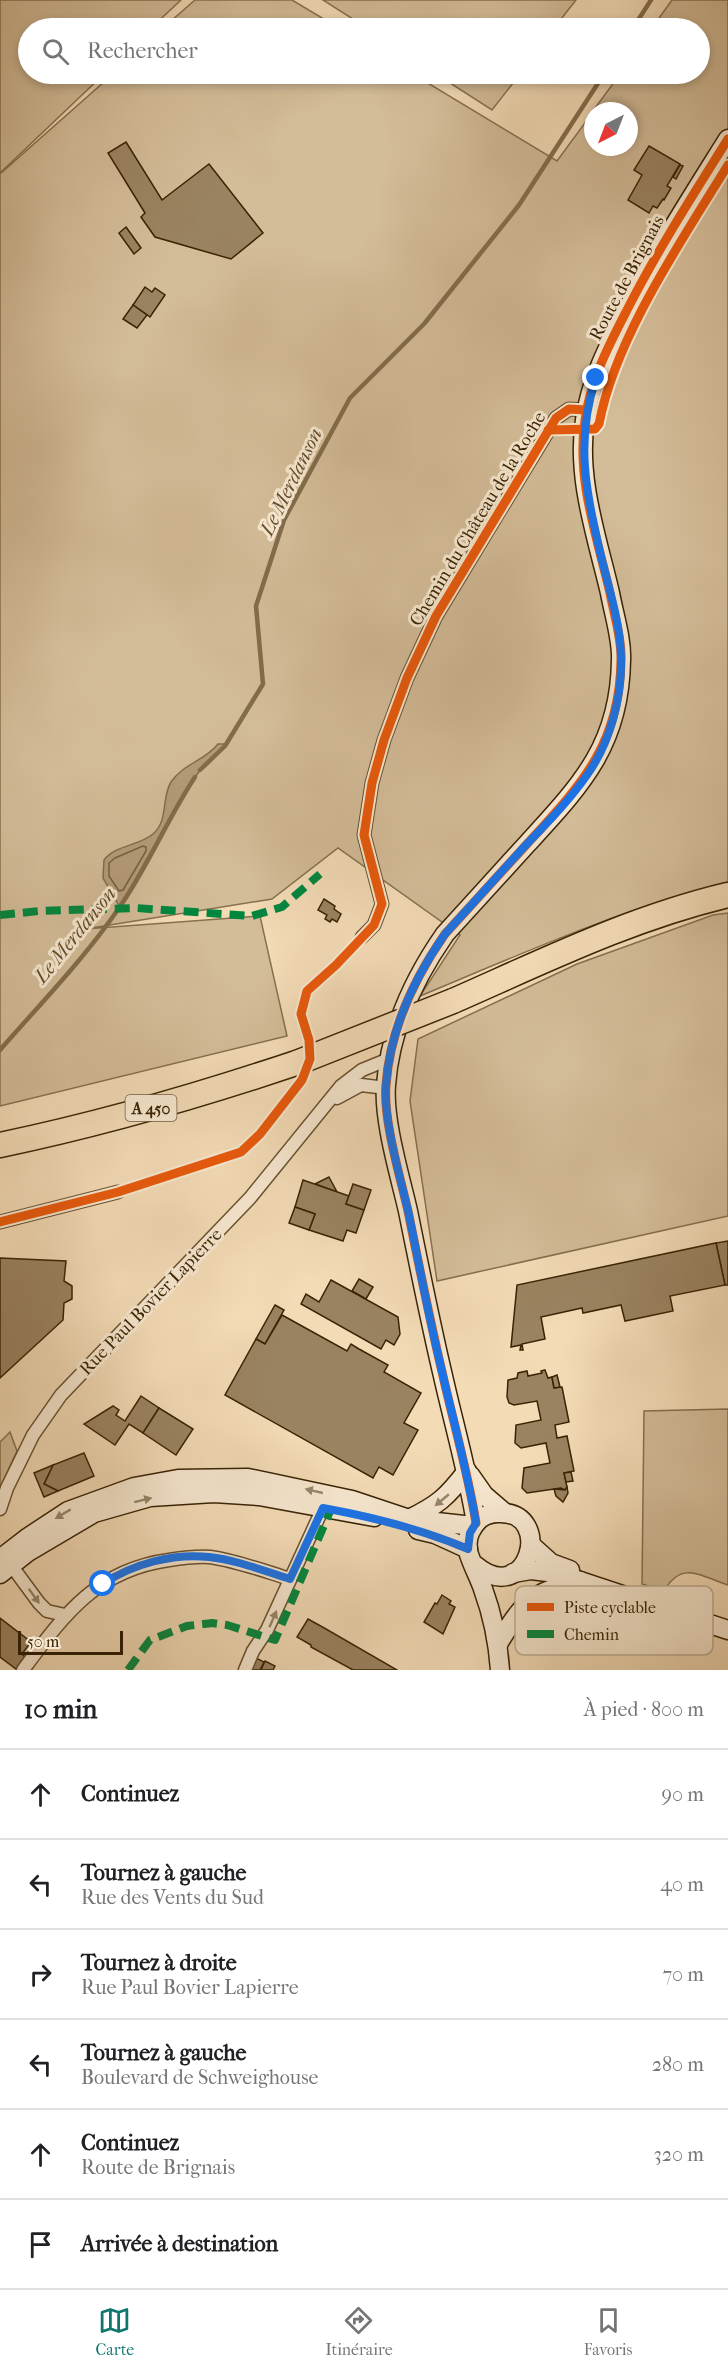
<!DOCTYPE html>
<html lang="fr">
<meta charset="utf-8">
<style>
:root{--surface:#fff;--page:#f6f6f6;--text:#202124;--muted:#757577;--line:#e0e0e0;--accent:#0f766e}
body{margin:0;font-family:"IM FELL French Canon",serif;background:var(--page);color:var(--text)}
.compass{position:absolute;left:584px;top:102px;width:54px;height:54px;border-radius:50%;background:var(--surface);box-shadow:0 3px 9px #0003;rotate:222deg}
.scale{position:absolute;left:18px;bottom:15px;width:105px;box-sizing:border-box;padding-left:6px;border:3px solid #392304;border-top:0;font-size:16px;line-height:21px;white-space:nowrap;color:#392304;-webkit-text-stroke:4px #f7e8d0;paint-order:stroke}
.stop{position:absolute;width:18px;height:18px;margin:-14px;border:4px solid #1a73e8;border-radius:50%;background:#fff}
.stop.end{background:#1a73e8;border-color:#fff;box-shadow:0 2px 6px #0008}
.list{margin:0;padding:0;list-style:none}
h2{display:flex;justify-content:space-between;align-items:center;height:78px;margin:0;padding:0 24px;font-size:26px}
h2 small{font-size:20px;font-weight:400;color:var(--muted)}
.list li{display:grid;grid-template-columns:39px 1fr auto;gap:18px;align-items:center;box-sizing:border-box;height:90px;padding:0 24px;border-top:2px solid var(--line)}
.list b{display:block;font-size:22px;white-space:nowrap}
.list p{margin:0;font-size:20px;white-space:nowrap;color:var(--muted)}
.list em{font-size:20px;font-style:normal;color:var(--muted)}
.icon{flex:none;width:33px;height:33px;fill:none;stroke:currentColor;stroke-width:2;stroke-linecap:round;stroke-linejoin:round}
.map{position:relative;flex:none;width:728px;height:1670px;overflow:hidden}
.search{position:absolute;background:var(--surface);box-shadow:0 3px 9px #0003;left:18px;right:18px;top:18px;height:66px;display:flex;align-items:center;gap:15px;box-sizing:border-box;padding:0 21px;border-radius:33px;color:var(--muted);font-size:22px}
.sheet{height:618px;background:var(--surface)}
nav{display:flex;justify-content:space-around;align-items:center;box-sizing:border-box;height:84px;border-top:2px solid var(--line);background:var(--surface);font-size:16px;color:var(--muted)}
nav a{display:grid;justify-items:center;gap:3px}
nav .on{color:var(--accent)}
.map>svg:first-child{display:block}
.green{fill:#d3bc98;stroke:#86704e;stroke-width:1.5}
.water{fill:#b49c79;stroke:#836c4a;stroke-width:1.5}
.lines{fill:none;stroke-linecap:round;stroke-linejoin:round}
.shore{stroke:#76603e;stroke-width:1.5}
.stream{stroke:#836c4a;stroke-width:4.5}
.building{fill:#9a8361;stroke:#392304;stroke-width:1.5}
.street-casing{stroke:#685130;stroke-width:15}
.secondary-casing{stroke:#392304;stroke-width:21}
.highway-casing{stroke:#392304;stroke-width:27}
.street{stroke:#f7e8d0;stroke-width:12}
.secondary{stroke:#f7e8d0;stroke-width:18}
.highway{stroke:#f3dbb6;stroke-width:24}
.highway-bridge-casing{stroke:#392304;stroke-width:27;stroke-linecap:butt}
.highway-bridge{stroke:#f3dbb6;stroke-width:24}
.quiet{stroke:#00873e;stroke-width:8;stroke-dasharray:15 8;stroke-linecap:butt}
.cycleway-casing{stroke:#f7e8d0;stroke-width:13}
.cycleway{stroke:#e8590c;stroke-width:9}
.oneway{fill:#98866a}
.route{stroke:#1a73e8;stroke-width:8}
.labels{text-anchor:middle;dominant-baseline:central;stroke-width:6;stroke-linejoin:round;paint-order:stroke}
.shield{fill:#f7e8d0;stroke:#725e41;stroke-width:1.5}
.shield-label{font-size:16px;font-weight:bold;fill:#392304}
.street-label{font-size:18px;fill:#392304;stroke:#f7e8d0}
.water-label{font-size:20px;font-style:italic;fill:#644d2d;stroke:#f7e8d0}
.key{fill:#f7e8d0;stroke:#bead93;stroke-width:1.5}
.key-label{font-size:16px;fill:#392304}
</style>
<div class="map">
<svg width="728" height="1670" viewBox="0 0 728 1670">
<rect width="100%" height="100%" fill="#f3dbb6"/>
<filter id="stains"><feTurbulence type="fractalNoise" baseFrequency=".00333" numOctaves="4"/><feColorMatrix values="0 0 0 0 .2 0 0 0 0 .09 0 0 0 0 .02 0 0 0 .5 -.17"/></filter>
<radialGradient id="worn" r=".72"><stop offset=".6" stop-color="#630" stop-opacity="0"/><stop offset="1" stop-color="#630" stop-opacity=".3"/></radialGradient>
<g class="green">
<polygon points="0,0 181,0 151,28 28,28 28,74 104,74 0,173"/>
<polygon points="195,0 292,0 339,28 163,28"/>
<polygon points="323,0 576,0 554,28 367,28"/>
<path d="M 672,0 L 728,0 L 728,882 C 621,909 521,954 420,996 L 460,935 L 338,848 L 272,899 L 85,929 L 260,916 L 287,1036 L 0,1106 L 0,174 L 113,74 L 413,74 L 557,161 L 593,112 L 593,147 L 629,147 L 629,111 L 593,111 L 620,74 L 700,74 L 700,28 L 652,28 Z"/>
<polygon points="436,74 520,74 492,110"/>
<polygon points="728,913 728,1216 437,1281 410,1101 418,1039 577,964 713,915"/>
<path d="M 728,1409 L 728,1585 C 700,1576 682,1560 664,1591 L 642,1584 L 644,1411 Z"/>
<polygon points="10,1432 17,1451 0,1488 0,1442"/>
</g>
<path class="water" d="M 218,744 L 224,744 L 225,746 L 200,770 L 178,803 L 121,905 L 118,904 L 103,878 L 104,860 C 115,845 139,846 153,834 C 169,820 161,798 171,782 C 183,764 206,760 218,744 Z"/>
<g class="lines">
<polygon class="shore" points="143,846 146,847 146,851 123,890 119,891 109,876 109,863 115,858"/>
<g class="stream">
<polyline points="633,28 651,0"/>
<polyline points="200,770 225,746 263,684 256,606 284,520 350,398 424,324 519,205 604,74"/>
<path d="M 0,1050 C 41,1003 86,957 121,905 C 149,864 168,818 195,777"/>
</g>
</g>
<g class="building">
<polygon points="126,142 162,200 209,164 263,233 231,259 155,237 141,217 145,213 108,153"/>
<polygon points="649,146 680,164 667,186 671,188 664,200 663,199 657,208 653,206 649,213 628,200 642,175 634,170"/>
<polygon points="680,165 683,166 676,179 673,177"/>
<polygon points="126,227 141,248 134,254 119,233"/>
<polygon points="145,287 152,292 155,288 165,295 150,317 133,305"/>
<polygon points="133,305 147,315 137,328 123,319"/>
<polygon points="324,899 335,906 334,909 341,914 337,922 332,919 330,922 325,919 327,915 318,910"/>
<polygon points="329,1177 337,1192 315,1184"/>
<polygon points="303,1180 349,1196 346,1204 364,1210 356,1233 347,1230 343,1241 309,1230 315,1214 295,1207"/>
<polygon points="353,1184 371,1190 364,1210 346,1204"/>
<polygon points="295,1207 315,1214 309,1230 289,1223"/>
<polygon points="728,1241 728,1285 725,1285 716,1243"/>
<polygon points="716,1243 725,1285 670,1296 673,1311 625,1321 621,1305 583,1313 582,1308 541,1317 545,1339 522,1344 523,1350 520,1350 521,1345 511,1347 517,1285"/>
<polygon points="0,1258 66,1261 64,1281 72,1286 72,1299 64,1303 63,1320 0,1378"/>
<polygon points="359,1279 373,1287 366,1299 352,1291"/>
<polygon points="331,1280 398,1317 400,1334 394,1345 386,1340 381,1349 301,1304 306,1294 319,1302"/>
<polygon points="275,1305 284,1310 265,1344 256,1339"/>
<polygon points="282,1315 347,1351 351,1344 359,1349 388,1365 384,1372 421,1393 404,1423 418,1430 393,1475 379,1467 373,1478 225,1395 256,1339 265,1344"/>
<polygon points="545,1370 548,1378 552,1377 554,1388 562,1387 569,1422 555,1425 557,1438 567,1436 574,1471 564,1473 567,1487 565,1490 561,1488 527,1493 522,1488 524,1468 550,1463 546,1443 521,1448 515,1443 516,1425 541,1420 537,1401 514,1405 509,1403 507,1397 508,1380 517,1378 518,1373 527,1371 528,1376 542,1373 541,1371"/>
<polygon points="557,1375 560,1387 554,1388 552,1377"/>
<polygon points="141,1396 159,1408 143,1433 129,1424 115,1445 84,1424 113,1406 119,1410 116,1415 125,1421"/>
<polygon points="159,1408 193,1429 176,1455 143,1433"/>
<polygon points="84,1453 94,1476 58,1491 44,1484 53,1465"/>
<polygon points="53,1465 44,1484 58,1491 44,1497 34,1473"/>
<polygon points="571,1472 573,1481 566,1482 564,1473"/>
<polygon points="567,1487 568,1493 563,1502 556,1496 554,1489 565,1490"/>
<polygon points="442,1595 451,1601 449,1604 455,1607 443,1634 424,1622 435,1603 437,1604"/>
<polygon points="0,1618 31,1642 22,1654 25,1657 16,1669 0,1657"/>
<polygon points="308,1619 326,1629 397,1670 353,1670 311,1647 311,1645 297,1637"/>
<polygon points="254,1657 264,1662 260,1670 248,1670"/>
<polygon points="265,1661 275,1666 273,1670 261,1670"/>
</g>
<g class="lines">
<defs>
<g id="street">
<polyline points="362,937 374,925 382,904 364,835 372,783 384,740 407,678 436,616 556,418 569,409 586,410"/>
<polyline points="337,1098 361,1085 386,1088"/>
<polyline points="0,1222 118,1192"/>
<polyline points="0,1509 7,1488 33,1435 61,1395 250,1198 341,1086 362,1070 389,1059"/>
<polyline points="11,1565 39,1603 47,1611 65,1615"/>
<path d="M 23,1670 C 64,1615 96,1570 169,1560 C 182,1558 197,1556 210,1557 C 238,1561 264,1571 290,1579"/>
<polyline points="245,1670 253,1651 267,1630 323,1508"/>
</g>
<g id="secondary">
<polyline points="470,1475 484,1495 505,1513"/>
<path d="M 409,1519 C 438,1505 447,1497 467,1471"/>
<path d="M 476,1523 C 468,1473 454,1425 443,1376 C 430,1321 419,1266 408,1211 C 400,1176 383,1120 386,1085 C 390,1029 413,980 445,934 C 472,904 500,874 527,844 C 581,785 620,745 621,660 C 622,639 614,615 610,593 C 597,537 576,478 585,420 C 590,381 609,345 627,310 C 657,251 693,195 728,139"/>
<polyline points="418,1530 435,1534 468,1549"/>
<polyline points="531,1545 551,1563 570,1570"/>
<polyline points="0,1559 27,1538 68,1511 134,1487 178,1479 248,1478 352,1500 409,1519 473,1526"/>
<path d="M 475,1565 C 528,1610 556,1510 498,1513 C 487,1513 477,1519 472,1529 C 468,1535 467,1543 468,1551 C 471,1563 479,1577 483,1589 C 493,1616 498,1642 500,1670"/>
<polyline points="513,1573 531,1570 556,1573 728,1630"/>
<polyline points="0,1574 28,1552 94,1513 150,1497 214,1493 259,1496 374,1517"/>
<path d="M 498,1644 C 512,1621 525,1598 552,1589 C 561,1586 571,1585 580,1581"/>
</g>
<g id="highway">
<path d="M 453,1001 C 544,961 631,918 728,895"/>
<path d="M 0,1145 C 101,1124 201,1095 299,1062"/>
</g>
</defs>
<use href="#street" class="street-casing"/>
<use href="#secondary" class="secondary-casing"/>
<use href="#highway" class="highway-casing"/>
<use href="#street" class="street"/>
<use href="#secondary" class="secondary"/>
<use href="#highway" class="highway"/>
<defs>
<polyline id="highway-bridge" points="299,1062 453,1001"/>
</defs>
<use href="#highway-bridge" class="highway-bridge-casing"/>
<use href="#highway-bridge" class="highway-bridge"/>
<g class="quiet">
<polyline points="0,915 39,911 136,908 252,916 282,907 320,874"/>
<polyline points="128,1670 150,1640 187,1626 212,1623 227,1625 275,1640 331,1509"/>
</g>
<defs>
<g id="cycleway">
<path d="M 548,430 L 595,429 L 599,424 C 615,338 682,240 728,165"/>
<polyline points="0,1222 118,1192 241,1152 260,1134 302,1080 310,1059 309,1040 301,1014 307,991 336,965 374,925 382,904 364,835 372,783 384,740 407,678 436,616 556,418 569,409 586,410"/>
<path d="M 476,1523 C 468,1473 454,1425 443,1376 C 430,1321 419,1266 408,1211 C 400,1176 383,1120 386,1085 C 390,1029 413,980 445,934 C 472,904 500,874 527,844 C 581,785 620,745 621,660 C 622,639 614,615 610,593 C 597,537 576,478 585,420 C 590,381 609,345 627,310 C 657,251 693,195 728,139"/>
</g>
</defs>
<use href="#cycleway" class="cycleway-casing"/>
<use href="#cycleway" class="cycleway"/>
</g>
<defs><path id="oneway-solid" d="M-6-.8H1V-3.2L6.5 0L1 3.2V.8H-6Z" transform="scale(1.5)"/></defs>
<g class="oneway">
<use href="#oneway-solid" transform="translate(314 1491) rotate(-167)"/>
<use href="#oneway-solid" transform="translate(143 1500) rotate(-14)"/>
<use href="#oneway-solid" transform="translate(442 1500) rotate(140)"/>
<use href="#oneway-solid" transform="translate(63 1514) rotate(149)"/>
<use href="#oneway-solid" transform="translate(34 1596) rotate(54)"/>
<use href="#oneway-solid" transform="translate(273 1619) rotate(-66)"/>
</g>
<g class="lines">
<path class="route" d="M 103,1584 C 132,1564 173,1553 209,1557 C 237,1560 264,1571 290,1579 L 323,1508 C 373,1517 421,1529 468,1549 L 470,1533 L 476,1523 C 467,1469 452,1416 440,1363 C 428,1314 419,1264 409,1215 C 401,1180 383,1120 386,1085 C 390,1029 413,980 445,934 C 471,905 498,876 524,847 C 546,824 569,801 587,775 C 610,743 622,698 621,659 C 621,624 608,586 600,552 C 586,490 575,441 596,378"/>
</g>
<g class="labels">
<rect class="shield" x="125.5" y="1095" width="51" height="26" rx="4.5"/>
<g class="shield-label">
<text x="151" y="1108">A 450</text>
</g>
<g class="street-label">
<text transform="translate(627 278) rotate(-62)">Route de Brignais</text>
<text transform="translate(478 519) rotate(-59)">Chemin du Château de la Roche</text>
<text transform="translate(151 1302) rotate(-46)">Rue Paul Bovier Lapierre</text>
</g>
<g class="water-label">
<text transform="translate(291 482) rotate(-64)">Le Merdanson</text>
<text transform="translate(75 935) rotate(-51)">Le Merdanson</text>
</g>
</g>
<rect x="515" y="1586" width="198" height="69" rx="9" class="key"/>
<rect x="527" y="1603" width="27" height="8" fill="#e8590c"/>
<rect x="527" y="1630" width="27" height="8" fill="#00873e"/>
<g class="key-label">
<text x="564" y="1613">Piste cyclable</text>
<text x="564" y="1640">Chemin</text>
</g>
<rect width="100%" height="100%" filter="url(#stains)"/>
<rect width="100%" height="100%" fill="url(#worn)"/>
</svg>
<svg class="compass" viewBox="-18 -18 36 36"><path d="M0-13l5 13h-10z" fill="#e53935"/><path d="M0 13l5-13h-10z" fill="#757577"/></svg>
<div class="scale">50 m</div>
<div class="stop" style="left:103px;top:1584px"></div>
<div class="stop end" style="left:596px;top:378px"></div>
<div class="search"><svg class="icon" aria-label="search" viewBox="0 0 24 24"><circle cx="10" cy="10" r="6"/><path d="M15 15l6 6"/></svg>Rechercher</div>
</div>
<section class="sheet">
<h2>10 min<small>À pied · 800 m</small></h2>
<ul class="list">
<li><svg class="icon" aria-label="ahead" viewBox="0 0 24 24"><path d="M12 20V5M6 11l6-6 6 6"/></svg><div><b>Continuez</b></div><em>90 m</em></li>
<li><svg class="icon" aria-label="left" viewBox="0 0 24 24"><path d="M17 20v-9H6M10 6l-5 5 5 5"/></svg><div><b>Tournez à gauche</b><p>Rue des Vents du Sud</p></div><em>40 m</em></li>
<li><svg class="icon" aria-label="right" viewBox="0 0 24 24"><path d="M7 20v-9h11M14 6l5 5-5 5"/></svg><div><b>Tournez à droite</b><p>Rue Paul Bovier Lapierre</p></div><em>70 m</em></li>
<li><svg class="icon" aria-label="left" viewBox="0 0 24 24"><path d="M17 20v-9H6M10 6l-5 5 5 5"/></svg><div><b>Tournez à gauche</b><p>Boulevard de Schweighouse</p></div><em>280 m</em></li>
<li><svg class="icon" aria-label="ahead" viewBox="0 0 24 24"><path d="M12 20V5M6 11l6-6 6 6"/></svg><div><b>Continuez</b><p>Route de Brignais</p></div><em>320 m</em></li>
<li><svg class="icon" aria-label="arrive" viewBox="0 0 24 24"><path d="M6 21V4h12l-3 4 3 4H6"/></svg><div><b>Arrivée à destination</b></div></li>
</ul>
</section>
<nav>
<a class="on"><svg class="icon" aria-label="map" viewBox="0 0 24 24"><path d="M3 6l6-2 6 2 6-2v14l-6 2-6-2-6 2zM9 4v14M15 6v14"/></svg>Carte</a>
<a><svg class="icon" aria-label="directions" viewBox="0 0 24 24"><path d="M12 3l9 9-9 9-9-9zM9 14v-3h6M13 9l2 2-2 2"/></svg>Itinéraire</a>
<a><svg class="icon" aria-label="saved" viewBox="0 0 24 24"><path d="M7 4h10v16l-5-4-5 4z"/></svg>Favoris</a>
</nav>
